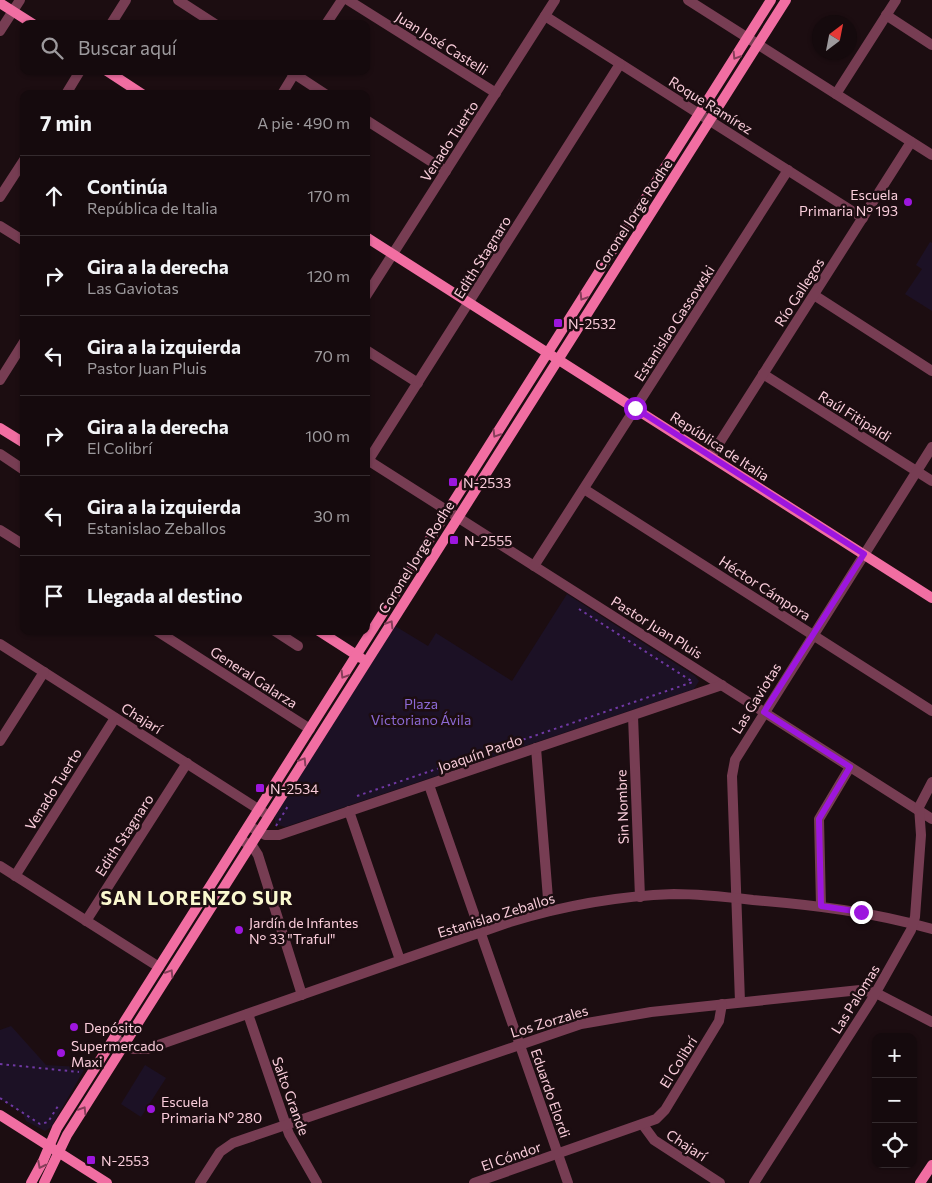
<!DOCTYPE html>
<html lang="es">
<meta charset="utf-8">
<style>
:root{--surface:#150a0d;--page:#1e1316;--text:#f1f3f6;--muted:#9d9a9d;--line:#342b2e}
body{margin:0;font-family:Commissioner,sans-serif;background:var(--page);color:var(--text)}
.controls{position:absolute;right:15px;bottom:15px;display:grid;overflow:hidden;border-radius:10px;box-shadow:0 1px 4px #0004}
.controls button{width:45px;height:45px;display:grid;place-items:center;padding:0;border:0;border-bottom:1px solid var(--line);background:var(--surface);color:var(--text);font:25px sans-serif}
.compass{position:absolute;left:812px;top:15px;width:45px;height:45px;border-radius:50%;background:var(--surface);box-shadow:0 1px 4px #0004;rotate:32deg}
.stop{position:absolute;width:15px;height:15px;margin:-11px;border:4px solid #9d16de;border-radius:50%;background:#fff}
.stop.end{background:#9d16de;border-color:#fff;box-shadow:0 1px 5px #0008}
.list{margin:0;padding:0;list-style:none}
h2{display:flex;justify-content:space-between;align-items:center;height:65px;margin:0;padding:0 20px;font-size:21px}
h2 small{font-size:16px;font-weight:400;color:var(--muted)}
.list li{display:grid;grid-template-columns:32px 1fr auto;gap:15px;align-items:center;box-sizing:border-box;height:80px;padding:0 20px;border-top:1px solid var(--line)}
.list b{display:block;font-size:19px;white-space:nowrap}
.list p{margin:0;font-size:16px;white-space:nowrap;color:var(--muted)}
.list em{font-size:16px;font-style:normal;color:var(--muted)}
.icon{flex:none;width:28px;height:28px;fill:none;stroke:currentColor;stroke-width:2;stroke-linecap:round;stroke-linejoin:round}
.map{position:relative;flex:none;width:932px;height:1183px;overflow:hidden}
.search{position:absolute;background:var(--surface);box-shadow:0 1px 4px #0004;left:20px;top:20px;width:350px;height:55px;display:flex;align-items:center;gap:12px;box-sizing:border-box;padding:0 18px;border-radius:10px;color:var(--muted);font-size:19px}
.panel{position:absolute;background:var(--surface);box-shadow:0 1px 4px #0004;left:20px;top:90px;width:350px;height:545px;border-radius:10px}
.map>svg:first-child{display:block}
.green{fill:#1c1125}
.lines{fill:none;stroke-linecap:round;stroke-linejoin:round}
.path{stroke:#6f38a3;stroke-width:2;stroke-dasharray:2.5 4;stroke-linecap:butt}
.street{stroke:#773d53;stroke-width:10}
.secondary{stroke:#f16ea2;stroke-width:10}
.oneway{stroke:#863e5a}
.route{stroke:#9d16de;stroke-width:6}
.poi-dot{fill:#9d16de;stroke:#1c0d11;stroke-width:2}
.labels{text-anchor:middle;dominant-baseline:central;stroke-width:5;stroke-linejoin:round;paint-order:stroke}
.street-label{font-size:14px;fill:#facddb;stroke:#1c0d11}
.poi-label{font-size:14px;fill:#facddb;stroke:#1c0d11;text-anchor:start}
.park-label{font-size:14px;fill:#8c69d4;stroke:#1c0d11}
.district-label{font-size:19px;font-weight:bold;letter-spacing:1px;fill:#faf8cf;stroke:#1c0d11}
</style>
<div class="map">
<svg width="932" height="1183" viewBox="0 0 932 1183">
<rect width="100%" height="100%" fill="#1c0d11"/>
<g class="green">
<polygon points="930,242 932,243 932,311 905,294 922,269 916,265"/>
<polygon points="567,594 695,676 699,681 694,689 285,827 275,824 275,816 395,626 428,646 436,633 512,681"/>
<polygon points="11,1026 46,1065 80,1067 84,1070 51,1127 45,1131 26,1121 23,1114 0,1099 0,1030"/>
<polygon points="145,1065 166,1078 141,1117 121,1104"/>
</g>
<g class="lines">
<g class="path">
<polyline points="579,609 693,682"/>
<polyline points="357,796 693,682"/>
<polyline points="276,826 288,806"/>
<polyline points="0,1064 79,1072"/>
<polyline points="0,1098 40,1124 48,1122 58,1106"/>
</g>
<g class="street">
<polyline points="178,0 215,24"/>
<polyline points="348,0 496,93"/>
<polyline points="688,0 932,155"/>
<polyline points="886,15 932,45"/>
<polyline points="545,16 863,218"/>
<polyline points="111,24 126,0"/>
<polyline points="326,24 342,0"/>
<polyline points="0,31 20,0"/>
<polyline points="290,71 325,94"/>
<polyline points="66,94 80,71"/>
<polyline points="282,94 296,71"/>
<polyline points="836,94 896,0"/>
<polyline points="366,120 446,171"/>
<polyline points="0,197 24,160"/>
<polyline points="0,226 24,241"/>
<polyline points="814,295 932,371"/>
<polyline points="366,296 555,0"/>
<polyline points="366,350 418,383"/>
<polyline points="763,374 932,481"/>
<polyline points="0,380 24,342"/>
<polyline points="0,454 24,470"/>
<polyline points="711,456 911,142"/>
<polyline points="366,459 932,819"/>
<polyline points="366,464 620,64"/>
<polyline points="584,489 932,711"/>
<polyline points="0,530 24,545"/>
<polyline points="534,566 788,170"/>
<polyline points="157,631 310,729"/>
<polyline points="275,631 298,646"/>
<polyline points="0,644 269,816"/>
<polyline points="633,716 640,897"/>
<polyline points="0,741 44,672"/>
<polyline points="536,748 549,911"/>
<polyline points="429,785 568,1183"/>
<polyline points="349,811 400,960"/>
<polyline points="249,826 265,835 279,835 722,685"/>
<polyline points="240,839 253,847 258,855 302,995"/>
<polyline points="0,866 159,967"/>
<polyline points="15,876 115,718"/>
<polyline points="821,906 819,819 850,767"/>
<polyline points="86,921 187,763"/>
<polyline points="740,1002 732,776 735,760 932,447"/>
<polyline points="248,1014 289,1134 317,1183"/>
<path d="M 114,1038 L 133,1049 L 147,1049 L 510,922 C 562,906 619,896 674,894 C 700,894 727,897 753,900 C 814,905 873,912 932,929"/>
<polyline points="643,1125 654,1140 720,1183"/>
<polyline points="200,1183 220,1152 233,1143 581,1024 651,1012 860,990 876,993 932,1022"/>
<polyline points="474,1183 656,1119 665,1110 719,1021 722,1004"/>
<polyline points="754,1183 871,1001 911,930 915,917 921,835 919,807 932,782"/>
</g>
<g class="secondary">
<polyline points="0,3 33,24"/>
<polyline points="107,71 142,94"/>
<polyline points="366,237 932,598"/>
<polyline points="0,428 24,443"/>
<polyline points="319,631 361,658"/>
<polyline points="0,1115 107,1183"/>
<polyline points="31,1183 43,1161 57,1128 771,0"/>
<polyline points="44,1183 67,1135 786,0"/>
<polyline points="920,1183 932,1165"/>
</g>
</g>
<defs><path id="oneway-chevron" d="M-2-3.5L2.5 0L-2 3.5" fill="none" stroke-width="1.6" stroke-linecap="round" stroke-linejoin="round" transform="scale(1.25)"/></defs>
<g class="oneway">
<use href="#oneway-chevron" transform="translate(736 56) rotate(122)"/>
<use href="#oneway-chevron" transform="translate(583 297) rotate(122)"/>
<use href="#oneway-chevron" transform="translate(496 434) rotate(122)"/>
<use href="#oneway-chevron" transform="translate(390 624) rotate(-58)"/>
<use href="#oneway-chevron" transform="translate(344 675) rotate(122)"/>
<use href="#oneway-chevron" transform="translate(303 761) rotate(-58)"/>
<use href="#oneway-chevron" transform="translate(170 973) rotate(-58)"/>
<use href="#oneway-chevron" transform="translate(83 1110) rotate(-58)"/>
<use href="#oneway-chevron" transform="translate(41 1165) rotate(117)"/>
</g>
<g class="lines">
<polyline class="route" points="635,408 864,554 764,712 850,767 819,819 821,906 861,912"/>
</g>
<g class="poi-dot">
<circle cx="908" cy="202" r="5"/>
<rect x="553" y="318" width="10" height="10" rx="2.5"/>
<rect x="448" y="477" width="10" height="10" rx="2.5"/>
<rect x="449" y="535" width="10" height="10" rx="2.5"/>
<rect x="255" y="783" width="10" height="10" rx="2.5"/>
<circle cx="239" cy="930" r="5"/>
<circle cx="74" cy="1027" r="5"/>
<circle cx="61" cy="1053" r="5"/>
<circle cx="151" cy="1109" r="5"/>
<rect x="86" y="1155" width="10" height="10" rx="2.5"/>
</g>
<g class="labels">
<g class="street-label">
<text transform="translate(442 43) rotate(32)">Juan José Castelli</text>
<text transform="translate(711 105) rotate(32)">Roque Ramírez</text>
<text transform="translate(449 141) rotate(-57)">Venado Tuerto</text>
<text transform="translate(633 215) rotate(-57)">Coronel Jorge Rodhe</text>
<text transform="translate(482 257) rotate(-58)">Edith Stagnaro</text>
<text transform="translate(799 292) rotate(-57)">Río Gallegos</text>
<text transform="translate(674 323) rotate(-57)">Estanislao Gassowski</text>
<text transform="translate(855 416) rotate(32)">Raúl Fitipaldi</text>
<text transform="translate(720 446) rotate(33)">República de Italia</text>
<text transform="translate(416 557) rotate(-58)">Coronel Jorge Rodhe</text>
<text transform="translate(765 588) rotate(33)">Héctor Cámpora</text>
<text transform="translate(657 627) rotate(32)">Pastor Juan Pluis</text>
<text transform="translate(254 677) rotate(33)">General Galarza</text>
<text transform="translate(756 698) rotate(-58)">Las Gaviotas</text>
<text transform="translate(142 718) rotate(32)">Chajarí</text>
<text transform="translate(480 753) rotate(-19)">Joaquín Pardo</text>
<text transform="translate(53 789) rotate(-58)">Venado Tuerto</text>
<text transform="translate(622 807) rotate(-92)">Sin Nombre</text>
<text transform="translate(124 835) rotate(-57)">Edith Stagnaro</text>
<text transform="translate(496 915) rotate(-17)">Estanislao Zeballos</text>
<text transform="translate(855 999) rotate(-58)">Las Palomas</text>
<text transform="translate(549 1021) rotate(-17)">Los Zorzales</text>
<text transform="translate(678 1062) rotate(-58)">El Colibrí</text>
<text transform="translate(551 1093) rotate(71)">Eduardo Elordi</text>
<text transform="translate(291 1096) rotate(70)">Salto Grande</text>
<text transform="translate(687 1145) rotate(33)">Chajarí</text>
<text transform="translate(511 1156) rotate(-19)">El Cóndor</text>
</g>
<g class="poi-label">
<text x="898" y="194" text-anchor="end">Escuela<tspan x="898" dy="16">Primaria N° 193</tspan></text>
<text x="568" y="323">N-2532</text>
<text x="463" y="482">N-2533</text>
<text x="464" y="540">N-2555</text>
<text x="270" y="788">N-2534</text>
<text x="249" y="922">Jardín de Infantes<tspan x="249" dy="16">N° 33 "Traful"</tspan></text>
<text x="84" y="1027">Depósito</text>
<text x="71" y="1045">Supermercado<tspan x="71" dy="16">Maxi</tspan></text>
<text x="161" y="1101">Escuela<tspan x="161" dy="16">Primaria Nº 280</tspan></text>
<text x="101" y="1160">N-2553</text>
</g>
<g class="park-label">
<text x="421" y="703">Plaza<tspan x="421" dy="16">Victoriano Ávila</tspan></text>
</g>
<g class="district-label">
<text x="197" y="897">SAN LORENZO SUR</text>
</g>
</g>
</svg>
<div class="controls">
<button>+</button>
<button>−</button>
<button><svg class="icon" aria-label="locate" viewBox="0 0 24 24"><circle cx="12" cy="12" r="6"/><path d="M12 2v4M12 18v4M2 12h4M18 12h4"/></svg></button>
</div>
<svg class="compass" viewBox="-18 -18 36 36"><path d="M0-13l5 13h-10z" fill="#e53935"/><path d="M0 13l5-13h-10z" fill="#9d9a9d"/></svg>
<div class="stop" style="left:635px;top:408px"></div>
<div class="stop end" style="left:861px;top:912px"></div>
<div class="search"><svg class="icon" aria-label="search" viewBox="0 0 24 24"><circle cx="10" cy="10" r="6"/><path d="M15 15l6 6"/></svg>Buscar aquí</div>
<section class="panel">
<h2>7 min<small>A pie · 490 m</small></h2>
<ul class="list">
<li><svg class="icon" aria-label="ahead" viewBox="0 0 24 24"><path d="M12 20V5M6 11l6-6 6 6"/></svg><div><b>Continúa</b><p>República de Italia</p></div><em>170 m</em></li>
<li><svg class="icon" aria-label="right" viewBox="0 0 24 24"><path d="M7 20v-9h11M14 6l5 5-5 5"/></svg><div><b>Gira a la derecha</b><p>Las Gaviotas</p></div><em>120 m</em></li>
<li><svg class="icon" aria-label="left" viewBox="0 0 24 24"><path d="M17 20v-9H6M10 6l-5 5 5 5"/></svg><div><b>Gira a la izquierda</b><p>Pastor Juan Pluis</p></div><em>70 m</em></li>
<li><svg class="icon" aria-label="right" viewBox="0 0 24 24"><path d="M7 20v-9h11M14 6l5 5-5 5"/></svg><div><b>Gira a la derecha</b><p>El Colibrí</p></div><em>100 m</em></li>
<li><svg class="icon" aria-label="left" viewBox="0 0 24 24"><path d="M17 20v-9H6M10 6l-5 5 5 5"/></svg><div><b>Gira a la izquierda</b><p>Estanislao Zeballos</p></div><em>30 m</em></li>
<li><svg class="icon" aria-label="arrive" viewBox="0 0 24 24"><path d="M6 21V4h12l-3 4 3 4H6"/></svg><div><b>Llegada al destino</b></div></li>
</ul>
</section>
</div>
